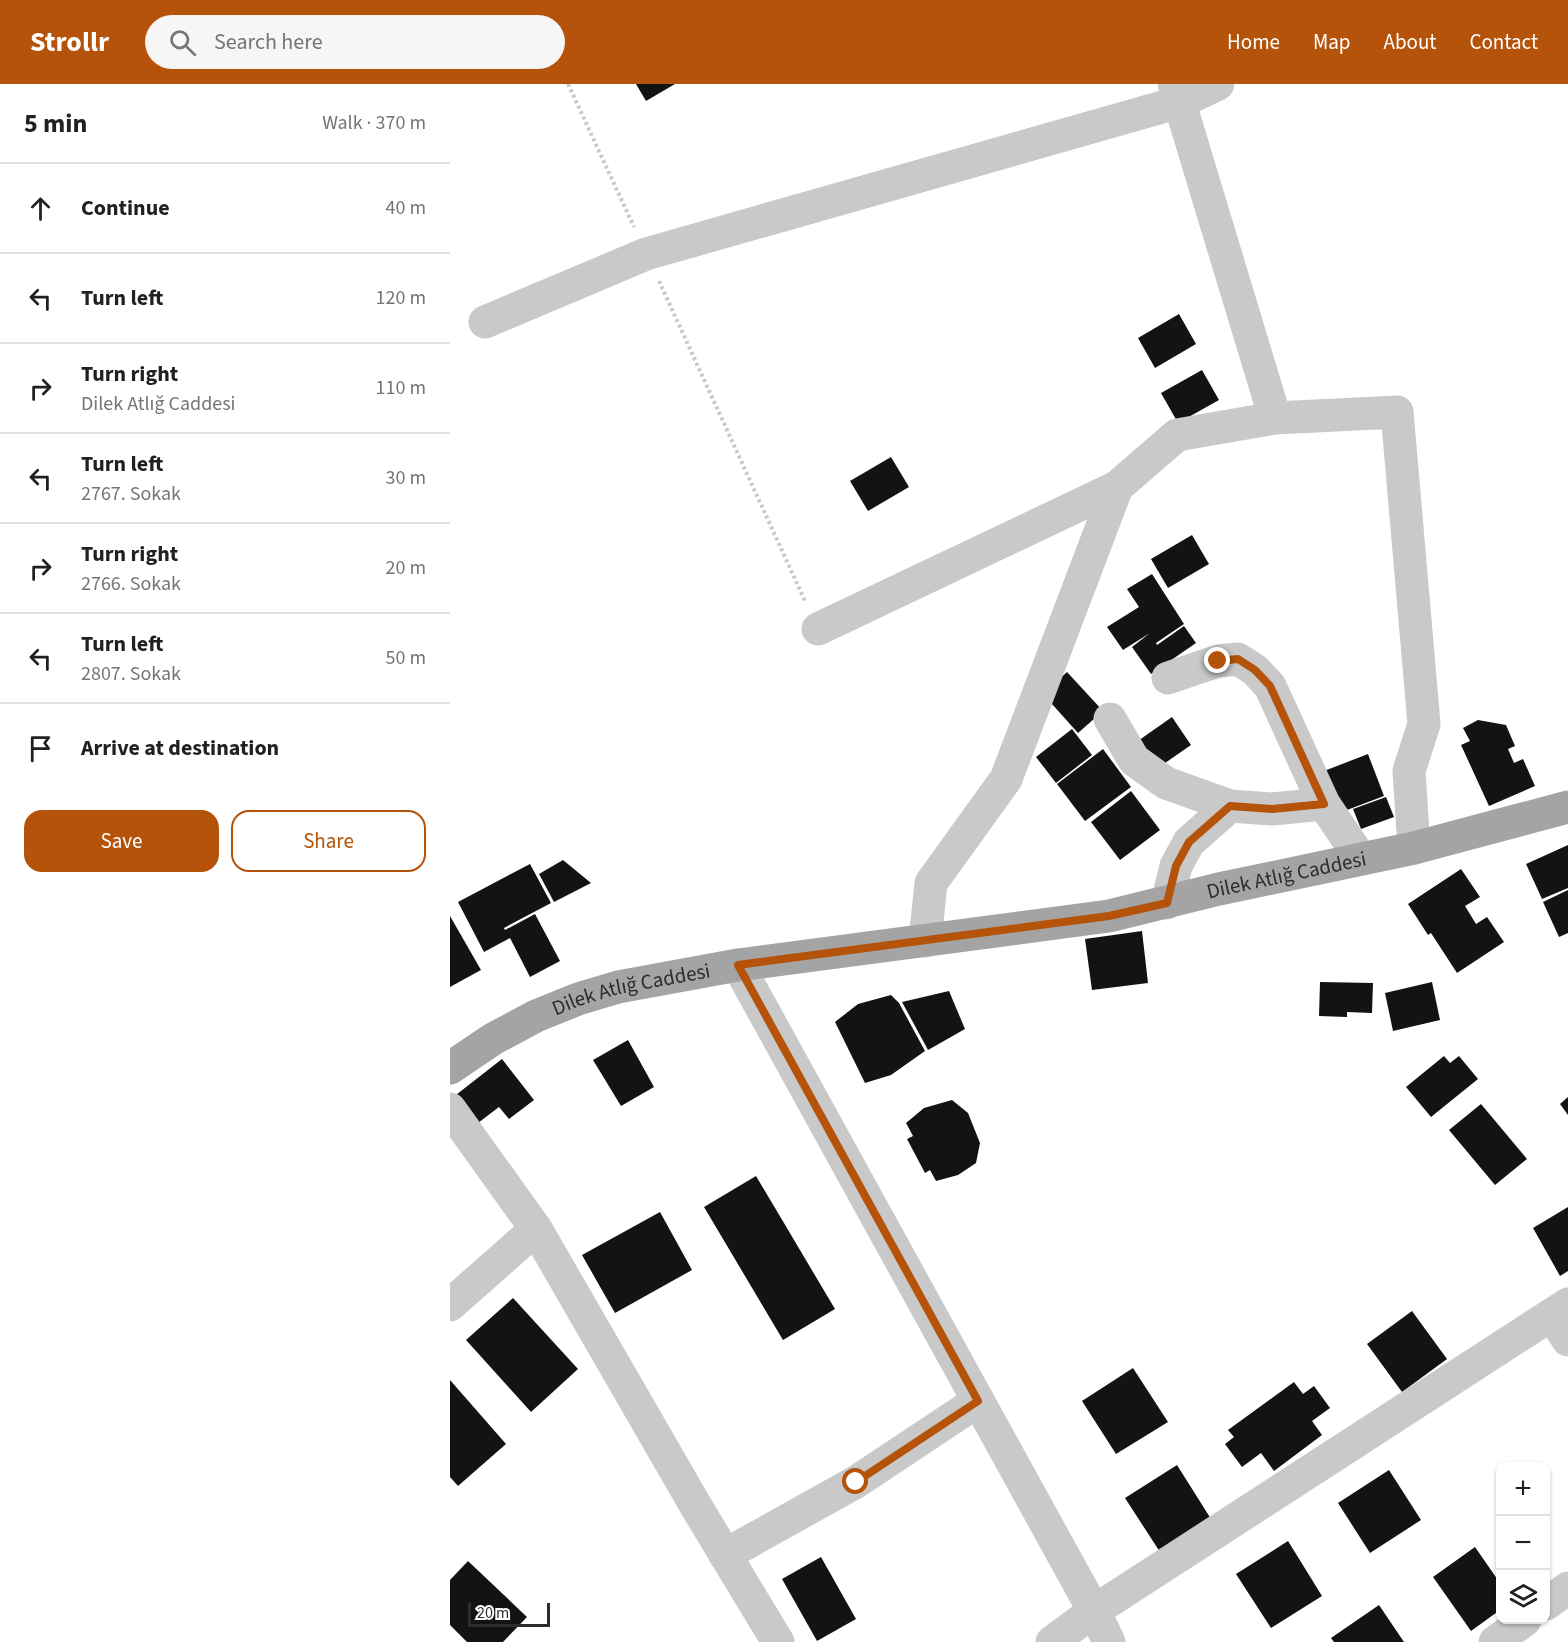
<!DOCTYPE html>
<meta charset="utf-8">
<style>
:root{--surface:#fff;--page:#f6f6f6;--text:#202124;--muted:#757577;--line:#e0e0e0;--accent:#b45309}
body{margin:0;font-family:"Source Sans 3",sans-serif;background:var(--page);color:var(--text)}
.controls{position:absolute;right:18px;bottom:18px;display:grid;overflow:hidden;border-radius:12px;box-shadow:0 2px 4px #0004}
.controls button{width:54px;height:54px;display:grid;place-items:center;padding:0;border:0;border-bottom:2px solid var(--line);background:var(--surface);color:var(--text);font:30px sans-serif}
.scale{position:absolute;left:18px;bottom:15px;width:82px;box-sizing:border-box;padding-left:6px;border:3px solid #2c2c2c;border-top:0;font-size:16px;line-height:21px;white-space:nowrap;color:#2c2c2c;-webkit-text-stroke:4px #fff;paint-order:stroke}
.stop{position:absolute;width:18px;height:18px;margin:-14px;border:4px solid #b45309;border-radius:50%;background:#fff}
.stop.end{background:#b45309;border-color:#fff;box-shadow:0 2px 6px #0008}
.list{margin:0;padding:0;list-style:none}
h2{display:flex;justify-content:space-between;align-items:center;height:78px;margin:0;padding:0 24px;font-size:26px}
h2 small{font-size:20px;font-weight:400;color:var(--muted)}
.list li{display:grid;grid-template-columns:39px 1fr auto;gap:18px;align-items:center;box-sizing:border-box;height:90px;padding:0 24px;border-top:2px solid var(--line)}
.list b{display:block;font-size:22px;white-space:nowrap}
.list p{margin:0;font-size:20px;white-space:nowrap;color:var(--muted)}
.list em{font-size:20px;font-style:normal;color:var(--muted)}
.actions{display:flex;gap:12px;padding:18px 24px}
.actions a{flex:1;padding:14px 0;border:2px solid var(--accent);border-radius:18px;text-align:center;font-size:21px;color:var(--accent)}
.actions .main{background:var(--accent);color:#fff}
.icon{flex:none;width:33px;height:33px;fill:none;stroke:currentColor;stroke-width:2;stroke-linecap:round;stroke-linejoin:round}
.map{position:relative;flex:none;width:1118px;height:1558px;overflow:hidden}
header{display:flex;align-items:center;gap:36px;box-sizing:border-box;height:84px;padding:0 30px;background:var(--accent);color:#fff}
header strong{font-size:28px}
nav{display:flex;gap:33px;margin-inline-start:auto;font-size:21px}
.search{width:420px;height:54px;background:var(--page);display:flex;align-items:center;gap:15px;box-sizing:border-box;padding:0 21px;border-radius:33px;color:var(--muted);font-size:22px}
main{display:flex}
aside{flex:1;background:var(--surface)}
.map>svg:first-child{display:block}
.building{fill:#131313}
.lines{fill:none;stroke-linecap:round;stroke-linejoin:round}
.path{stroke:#c9c9c9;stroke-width:4;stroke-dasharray:3 3;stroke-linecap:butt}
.minor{stroke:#c9c9c9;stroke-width:33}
.major{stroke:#a4a4a4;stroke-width:33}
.route{stroke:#b45309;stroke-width:8}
.labels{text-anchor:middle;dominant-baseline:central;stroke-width:6;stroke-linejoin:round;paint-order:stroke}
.street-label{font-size:21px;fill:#2c2c2c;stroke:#fff}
</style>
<header>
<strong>Strollr</strong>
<div class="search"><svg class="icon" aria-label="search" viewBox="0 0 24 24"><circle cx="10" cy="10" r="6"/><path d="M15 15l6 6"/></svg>Search here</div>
<nav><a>Home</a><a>Map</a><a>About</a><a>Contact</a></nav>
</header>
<main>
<aside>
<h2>5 min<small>Walk · 370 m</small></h2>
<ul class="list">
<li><svg class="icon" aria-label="ahead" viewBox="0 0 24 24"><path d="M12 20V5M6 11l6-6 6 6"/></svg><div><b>Continue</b></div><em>40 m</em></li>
<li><svg class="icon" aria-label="left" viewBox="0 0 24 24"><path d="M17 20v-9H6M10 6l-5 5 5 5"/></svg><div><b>Turn left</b></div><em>120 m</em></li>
<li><svg class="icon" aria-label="right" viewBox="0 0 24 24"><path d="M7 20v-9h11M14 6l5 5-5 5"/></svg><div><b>Turn right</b><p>Dilek Atlığ Caddesi</p></div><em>110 m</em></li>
<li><svg class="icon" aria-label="left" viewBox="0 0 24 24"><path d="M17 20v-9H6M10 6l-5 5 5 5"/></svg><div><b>Turn left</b><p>2767. Sokak</p></div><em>30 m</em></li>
<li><svg class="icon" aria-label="right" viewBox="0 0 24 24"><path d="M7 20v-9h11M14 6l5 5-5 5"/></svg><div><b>Turn right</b><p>2766. Sokak</p></div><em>20 m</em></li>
<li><svg class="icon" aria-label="left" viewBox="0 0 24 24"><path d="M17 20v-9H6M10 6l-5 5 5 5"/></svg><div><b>Turn left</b><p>2807. Sokak</p></div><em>50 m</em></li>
<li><svg class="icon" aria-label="arrive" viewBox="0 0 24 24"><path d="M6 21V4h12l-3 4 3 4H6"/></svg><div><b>Arrive at destination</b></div></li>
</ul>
<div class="actions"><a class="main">Save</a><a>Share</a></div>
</aside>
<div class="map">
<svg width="1118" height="1558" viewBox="0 0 1118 1558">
<rect width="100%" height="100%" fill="#fff"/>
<g class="building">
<polygon points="186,0 225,0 196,17"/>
<polygon points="729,230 746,260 705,284 688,254"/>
<polygon points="752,286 769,316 728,339 711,309"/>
<polygon points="441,373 459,403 418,427 400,397"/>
<polygon points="742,451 759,480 718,504 701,475"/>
<polygon points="702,490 734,540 706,559 707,561 734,542 746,559 701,590 682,563 700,549 673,566 657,543 689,523 677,505"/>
<polygon points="617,588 653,627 628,649 593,610"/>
<polygon points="722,633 741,661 705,686 685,659"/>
<polygon points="1028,636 1056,641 1065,662 1058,665 1064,679 1073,675 1085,702 1039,722 1011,661 1020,657 1013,644"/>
<polygon points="622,645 642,671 606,699 586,673"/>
<polygon points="653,665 681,703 635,737 607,700"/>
<polygon points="918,670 934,712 889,729 874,687"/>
<polygon points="681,707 710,746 670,776 641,738"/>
<polygon points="936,713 944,733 911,745 903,725"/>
<polygon points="1118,761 1118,804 1092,815 1076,780"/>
<polygon points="113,776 141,799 104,818 89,790"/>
<polygon points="80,780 101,819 54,844 55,846 85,830 110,877 80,893 60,854 34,868 8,818"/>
<polygon points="1011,785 1030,813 1015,822 1026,840 1037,833 1054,858 1007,889 981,849 978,851 958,820"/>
<polygon points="1118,806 1118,849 1109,853 1093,818"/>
<polygon points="0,832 31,886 0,903"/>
<polygon points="692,847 698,899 642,906 635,855"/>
<polygon points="870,898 923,899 922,929 897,928 897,933 869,932"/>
<polygon points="982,898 990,936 943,947 935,909"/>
<polygon points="499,907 515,945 478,966 452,918"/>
<polygon points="441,911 449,919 475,967 441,991 415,999 385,938 408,920"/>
<polygon points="178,956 204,1003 171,1022 143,976"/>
<polygon points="994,972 1000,979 1009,972 1028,995 981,1033 956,1003"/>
<polygon points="52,975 84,1016 59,1035 49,1023 24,1042 2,1014"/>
<polygon points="1118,1013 1118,1031 1110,1020"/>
<polygon points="502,1016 518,1029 530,1059 526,1079 508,1091 486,1097 480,1086 475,1089 457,1055 463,1052 456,1039 474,1024"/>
<polygon points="1031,1020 1077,1075 1045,1101 999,1046"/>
<polygon points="306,1092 385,1225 333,1256 254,1123"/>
<polygon points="1118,1123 1118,1187 1110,1192 1083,1144"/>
<polygon points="210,1128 242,1186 165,1229 132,1171"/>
<polygon points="63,1214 128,1285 81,1328 16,1256"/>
<polygon points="962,1227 997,1275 952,1308 917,1260"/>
<polygon points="683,1284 718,1338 666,1370 632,1317"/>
<polygon points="0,1296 56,1360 8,1402 0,1393"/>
<polygon points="844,1298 853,1310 864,1302 880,1324 862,1337 872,1351 824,1387 811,1369 792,1383 775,1360 784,1353 778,1346"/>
<polygon points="727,1381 761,1435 710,1468 675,1414"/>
<polygon points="939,1386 971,1436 920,1469 888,1419"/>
<polygon points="838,1457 872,1512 821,1544 786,1490"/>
<polygon points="1025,1463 1050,1499 1050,1526 1021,1547 983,1493"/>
<polygon points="371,1473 406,1535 367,1557 332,1495"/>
<polygon points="18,1477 77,1533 53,1558 17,1558 0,1541 0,1496"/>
<polygon points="929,1521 954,1558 884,1558 881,1554"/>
</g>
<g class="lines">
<g class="path">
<polyline points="118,0 184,143"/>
<polyline points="209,197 355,517"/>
</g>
<g class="minor">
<polyline points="724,0 825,334"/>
<polyline points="35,238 196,170 730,18 768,0"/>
<polyline points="368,545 667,403 727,351 825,334 947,328 974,640 959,687 964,764"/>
<polyline points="718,594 768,577 788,575 805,586 820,602 874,720 911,775"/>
<polyline points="660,635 684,676 716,699 780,722 822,725 874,720"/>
<polyline points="717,819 726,782 739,758 780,722"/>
<polyline points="475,857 481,799 556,695 667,403"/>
<polyline points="288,881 644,1527 659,1558"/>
<polyline points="0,1025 86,1145 247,1424 328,1558"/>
<polyline points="0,1221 86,1145"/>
<polyline points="1102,1231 1118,1256"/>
<polyline points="275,1471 406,1398 528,1317"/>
<polyline points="1096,1520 1118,1504"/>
<polyline points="602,1558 644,1527 1118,1220"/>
<polyline points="1045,1558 1075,1536"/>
</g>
<path class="major" id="s1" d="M 0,984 L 43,955 L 86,932 L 128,915 L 168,903 L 288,881 L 659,832 L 769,805 L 964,764 L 1118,723"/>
</g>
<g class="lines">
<polyline class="route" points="406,1398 528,1317 288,881 659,832 717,819 726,782 739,758 780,722 822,725 874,720 820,602 805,586 788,575 768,577"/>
</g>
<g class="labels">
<g class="street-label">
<text stroke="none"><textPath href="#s1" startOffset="866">Dilek Atlığ Caddesi</textPath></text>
<text stroke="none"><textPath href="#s1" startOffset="200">Dilek Atlığ Caddesi</textPath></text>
</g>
</g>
</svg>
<div class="controls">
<button>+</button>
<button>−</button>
<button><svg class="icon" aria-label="layers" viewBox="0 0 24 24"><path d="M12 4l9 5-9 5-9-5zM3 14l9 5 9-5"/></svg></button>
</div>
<div class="scale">20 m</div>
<div class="stop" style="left:406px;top:1398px"></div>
<div class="stop end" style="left:768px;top:577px"></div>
</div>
</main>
